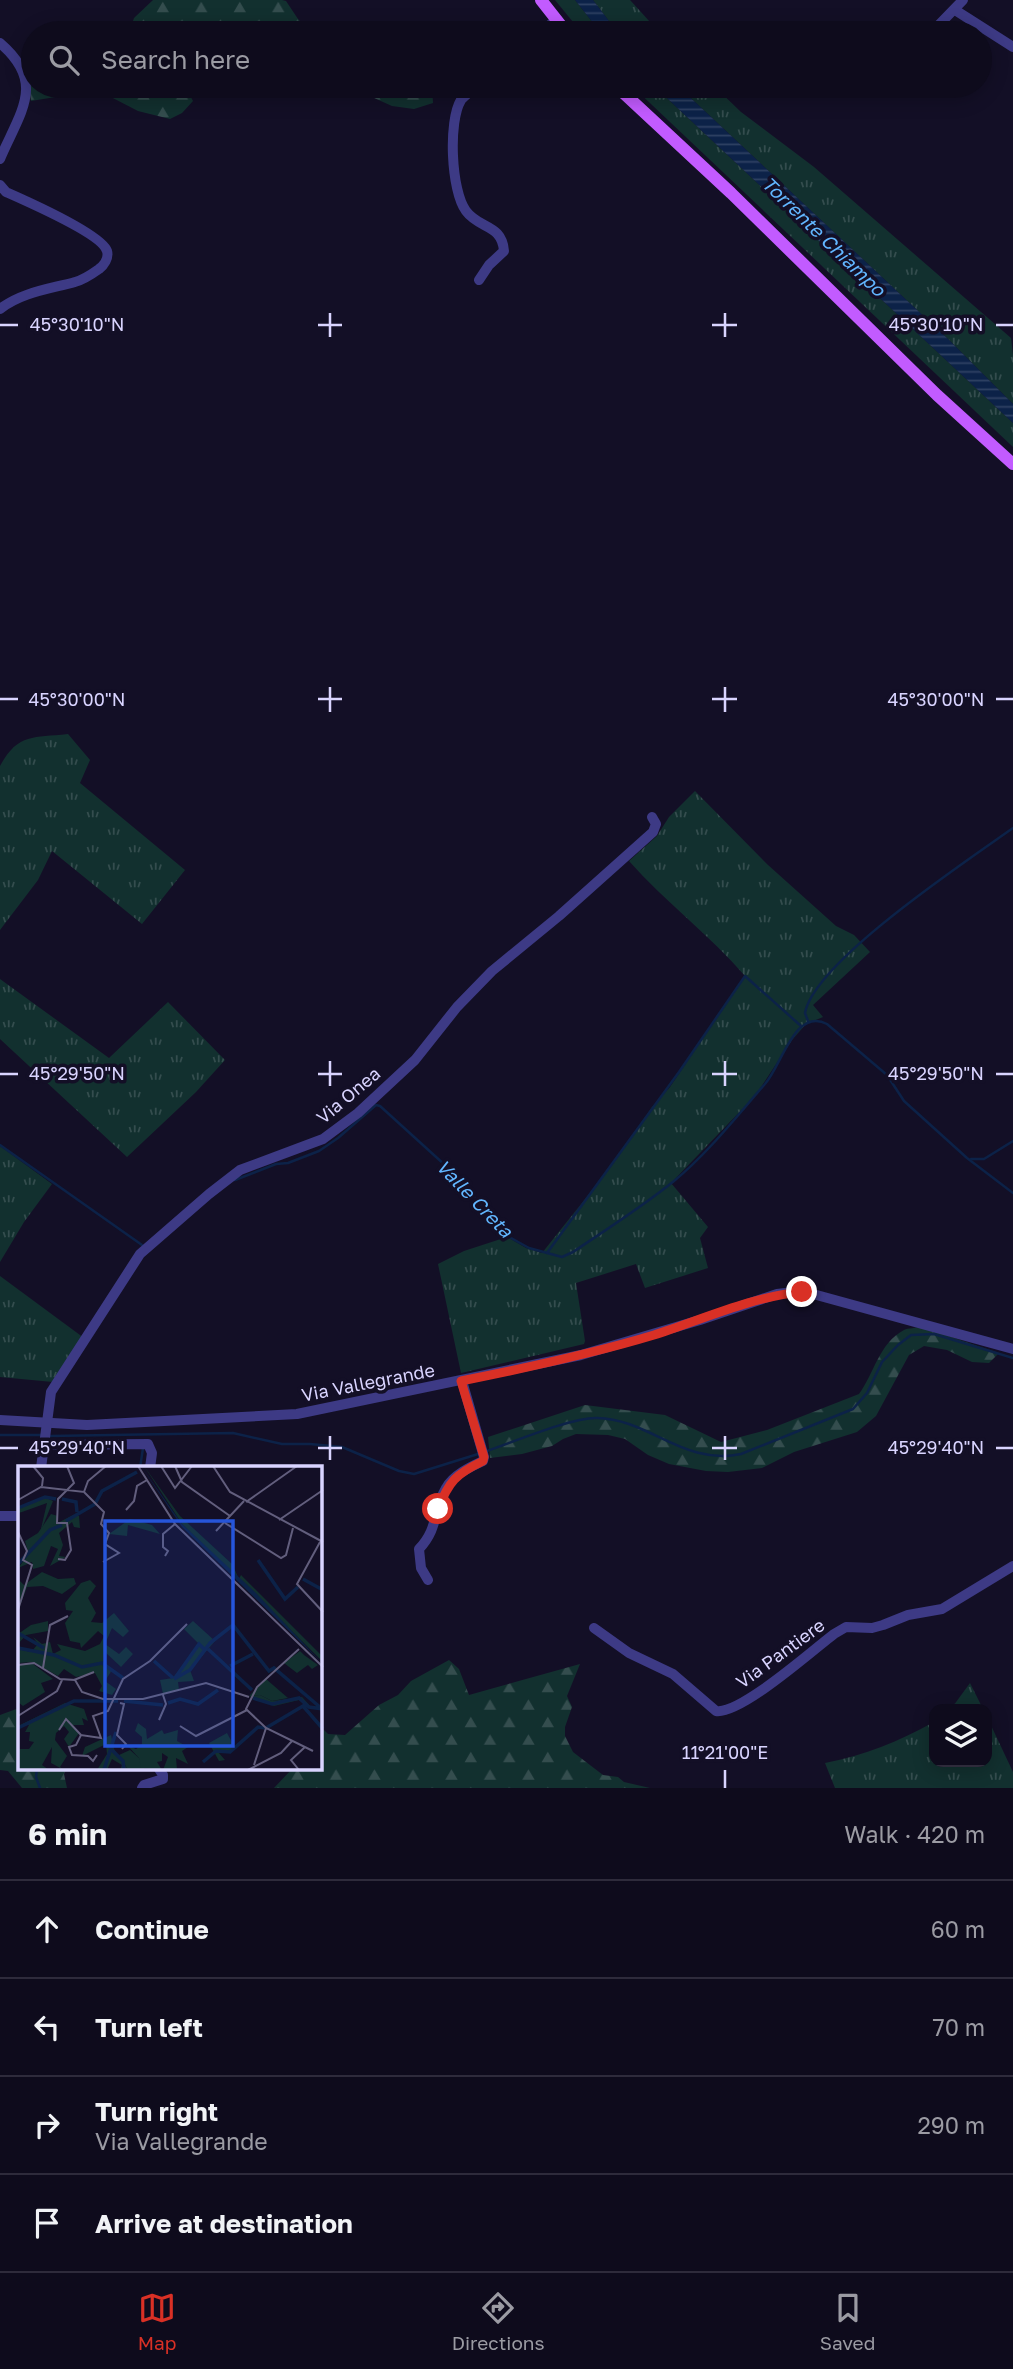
<!DOCTYPE html>
<meta charset="utf-8">
<style>
:root{--surface:#0e0b1c;--page:#1c1929;--text:#f1f3f6;--muted:#9b9ba3;--line:#2e2b3b;--accent:#d93025}
body{margin:0;font-family:"Golos Text",sans-serif;background:var(--page);color:var(--text)}
.controls{position:absolute;right:21px;bottom:21px;display:grid;overflow:hidden;border-radius:14px;box-shadow:0 4px 18px #0003}
.controls button{width:63px;height:63px;display:grid;place-items:center;padding:0;border:0;border-bottom:2px solid var(--line);background:var(--surface);color:var(--text);font:35px sans-serif}
.stop{position:absolute;width:21px;height:21px;margin:-16px;border:5px solid #d93025;border-radius:50%;background:#fff}
.stop.end{background:#d93025;border-color:#fff;box-shadow:0 2px 7px #0008}
.list{margin:0;padding:0;list-style:none}
h2{display:flex;justify-content:space-between;align-items:center;height:91px;margin:0;padding:0 28px;font-size:30px}
h2 small{font-size:23px;font-weight:400;color:var(--muted)}
.list li{display:grid;grid-template-columns:46px 1fr auto;gap:21px;align-items:center;box-sizing:border-box;height:98px;padding:0 28px;border-top:2px solid var(--line)}
.list b{display:block;font-size:26px;white-space:nowrap}
.list p{margin:0;font-size:23px;white-space:nowrap;color:var(--muted)}
.list em{font-size:23px;font-style:normal;color:var(--muted)}
.icon{flex:none;width:38px;height:38px;fill:none;stroke:currentColor;stroke-width:2;stroke-linecap:round;stroke-linejoin:round}
.map{position:relative;flex:none;width:1013px;height:1788px;overflow:hidden}
.search{position:absolute;background:var(--surface);box-shadow:0 4px 18px #0003;left:21px;right:21px;top:21px;height:77px;display:flex;align-items:center;gap:18px;box-sizing:border-box;padding:0 24px;border-radius:38px;color:var(--muted);font-size:26px}
.sheet{height:483px;background:var(--surface)}
nav{display:flex;justify-content:space-around;align-items:center;box-sizing:border-box;height:98px;border-top:2px solid var(--line);background:var(--surface);font-size:19px;color:var(--muted)}
nav a{display:grid;justify-items:center;gap:4px}
nav .on{color:var(--accent)}
.map>svg:first-child{display:block}
.grass{fill:url(#grass-tufts)}
.forest{fill:url(#forest-firs)}
.water{fill:url(#water-rules)}
.lines{fill:none;stroke-linecap:round;stroke-linejoin:round}
.stream{stroke:#0c2248;stroke-width:2.5}
.minor{stroke:#3d3a85;stroke-width:10}
.major{stroke:#c25bff;stroke-width:12}
.route{stroke:#d93025;stroke-width:9}
.ticks{fill:none;stroke:#d9d4ff;stroke-width:2.5}
.labels{text-anchor:middle;dominant-baseline:central;stroke-width:7;stroke-linejoin:round;paint-order:stroke}
.street-label{font-size:18px;fill:#d9d4ff;stroke:#130f26}
.water-label{font-size:19px;font-style:italic;fill:#62b6ff;stroke:#130f26}
.inset-river{fill:none;stroke:#0c2248;stroke-width:3.5}
.inset-road{fill:none;stroke:#625e7d;stroke-width:2}
.view{fill:#2655da;fill-opacity:0.15;stroke:#2655da;stroke-width:3.5}
.inset-edge{fill:none;stroke:#d9d4ff;stroke-width:3.5}
.ticks-label{font-size:18px;text-anchor:middle;fill:#d9d4ff;stroke:#130f26;stroke-width:7;stroke-linejoin:round;paint-order:stroke}
</style>
<div class="map">
<svg width="1013" height="1788" viewBox="0 0 1013 1788">
<defs>
<pattern id="grass-tufts" width="24" height="20" patternUnits="userSpaceOnUse" patternTransform="scale(1.75)"><rect width="24" height="20" fill="#12302f"/><path d="M3 7l-1-3M5 7V3M7 7l1-3M15 17l-1-3M17 17v-4M19 17l1-3" fill="none" stroke="#344d4e"/></pattern>
<pattern id="forest-firs" width="22" height="20" patternUnits="userSpaceOnUse" patternTransform="scale(1.75)"><rect width="22" height="20" fill="#12302f"/><path d="M5 1l3.5 6h-7zM16 11l3.5 6h-7z" fill="#344d4e"/></pattern>
<pattern id="water-rules" width="6" height="5" patternUnits="userSpaceOnUse" patternTransform="scale(1.75)"><rect width="6" height="5" fill="#0c2248"/><path d="M0 2.5h6" fill="none" stroke="#2f4163"/></pattern>
</defs>
<rect width="100%" height="100%" fill="#130f26"/>
<g class="grass">
<polygon points="555,0 575,0 601,33 582,33"/>
<polygon points="593,0 630,0 660,33 622,33 609,21"/>
<polygon points="632,86 654,86 1013,423 1013,447"/>
<polygon points="678,86 714,86 741,112 814,167 1011,338 1013,355 1013,404 947,338"/>
<path d="M 68,734 L 90,760 L 80,783 L 185,870 L 142,924 L 52,851 L 38,880 L 0,930 L 0,766 C 18,733 33,738 68,734 Z"/>
<path d="M 695,791 L 768,865 L 836,926 L 854,935 L 870,952 L 813,1005 L 823,1017 L 806,1024 L 792,1040 L 755,1096 L 671,1183 L 708,1227 L 700,1238 L 708,1268 L 645,1288 L 636,1264 L 576,1283 L 585,1341 L 584,1344 L 461,1373 L 438,1264 L 464,1251 L 507,1237 L 526,1248 L 542,1253 L 613,1164 L 652,1107 L 670,1087 L 745,976 C 710,935 665,902 629,861 L 657,836 L 669,817 Z"/>
<polygon points="0,979 109,1058 168,1002 225,1060 196,1092 127,1157 0,1039"/>
<polygon points="0,1146 52,1184 24,1222 0,1262"/>
<polygon points="0,1276 84,1338 53,1382 0,1377"/>
<polygon points="970,1683 983,1709 951,1709"/>
<path d="M 987,1717 L 1013,1772 L 1013,1788 L 835,1788 L 825,1763 C 866,1755 897,1742 934,1722 L 934,1762 L 987,1762 Z"/>
</g>
<g class="forest">
<path d="M 153,0 L 282,0 L 286,1 L 298,19 L 310,32 C 333,27 359,17 379,33 L 197,33 L 178,28 L 166,33 L 129,33 L 134,18 Z"/>
<polygon points="33,77 33,86 185,86 193,101 182,113 170,119 138,111 109,96 86,92 31,101 29,85"/>
<polygon points="314,86 432,86 433,103 414,109 392,106 363,93 340,94"/>
<path d="M 921,1327 L 999,1353 L 989,1363 L 972,1362 L 947,1350 L 924,1346 L 909,1355 L 876,1416 L 857,1432 L 794,1452 L 762,1468 L 728,1472 L 706,1471 L 669,1464 L 648,1455 L 625,1439 L 608,1435 L 576,1434 L 563,1439 L 552,1446 L 522,1454 L 490,1458 L 488,1437 L 585,1405 L 665,1415 L 721,1442 L 767,1430 L 859,1394 C 874,1374 879,1343 904,1330 C 908,1328 916,1328 921,1327 Z"/>
<polygon points="449,1660 459,1669 469,1695 580,1664 567,1696 572,1707 565,1727 565,1736 573,1752 603,1775 618,1777 624,1782 650,1788 274,1788 292,1769 320,1769 320,1726 328,1734 345,1735 379,1705 398,1695 411,1681"/>
<polygon points="19,1708 19,1769 66,1769 64,1774 67,1788 22,1788 8,1771 0,1770 0,1715"/>
</g>
<g class="water">
<polygon points="575,0 593,0 609,21 622,33 601,33"/>
<polygon points="654,86 678,86 947,338 1013,404 1013,423"/>
</g>
<g class="lines">
<g class="stream">
<path d="M 808,1021 L 805,1013 C 814,962 968,860 1013,828"/>
<polyline points="0,1145 142,1245"/>
<polyline points="971,1159 984,1159 1013,1141"/>
<path d="M 235,1180 L 276,1164 L 288,1163 L 319,1151 L 338,1138 L 376,1105 L 380,1106 L 446,1166 L 511,1238 L 529,1248 L 562,1257 L 573,1252 C 607,1229 642,1207 674,1181 C 707,1154 737,1116 765,1084 C 782,1065 795,1007 827,1024 L 887,1075 L 904,1101 L 967,1158 L 1013,1193"/>
<polyline points="547,1253 679,1072 745,976 801,1026"/>
<polyline points="0,1435 43,1435"/>
<polyline points="50,1436 233,1433 282,1444 310,1444 342,1447 399,1471 414,1474 478,1454"/>
<path d="M 484,1452 C 511,1443 572,1417 597,1418 C 650,1419 683,1466 741,1454 L 853,1409 L 867,1393 L 882,1362 L 898,1345 L 911,1335 L 934,1334 L 1013,1358"/>
<polyline points="140,1468 143,1448"/>
<polyline points="37,1769 36,1777 40,1788"/>
</g>
<g class="minor">
<polyline points="955,10 1013,47"/>
<polyline points="540,33 556,20"/>
<polyline points="931,33 963,0"/>
<path d="M 0,43 C 47,83 20,112 0,159"/>
<path d="M 477,86 C 473,90 465,95 461,100 C 448,121 451,191 466,211 C 479,229 502,224 504,251 L 489,265 L 479,280"/>
<path d="M 0,185 L 6,192 C 24,200 102,234 107,251 C 109,258 104,265 99,269 C 92,274 83,280 75,282 C 50,289 22,292 0,309"/>
<polyline points="0,1420 87,1425 297,1414 581,1355 700,1320 777,1294 802,1291 1013,1349"/>
<polyline points="43,1445 148,1444 152,1453 150,1468"/>
<polyline points="41,1468 51,1392 140,1254 209,1194 240,1170 323,1139 358,1113 415,1060 457,1007 492,971 559,916 653,832 656,824 652,817"/>
<polyline points="0,1516 19,1516"/>
<path d="M 428,1580 L 421,1568 L 419,1549 C 439,1528 433,1510 446,1488 C 453,1475 470,1467 483,1461 L 484,1457 L 462,1381"/>
<path d="M 594,1628 L 629,1653 L 673,1674 L 716,1711 C 740,1715 813,1650 834,1634 L 846,1627 L 872,1628 L 883,1625 L 908,1615 L 942,1609 L 1013,1566"/>
<polyline points="142,1788 144,1785 163,1779 163,1775 159,1769"/>
</g>
<g class="major">
<polyline points="541,0 567,33"/>
<polyline points="616,86 731,193 937,395 1013,464"/>
</g>
</g>
<g class="lines">
<path class="route" d="M 438,1509 C 449,1481 456,1474 483,1461 L 484,1457 L 461,1381 C 526,1368 591,1354 654,1335 C 701,1320 754,1296 802,1292"/>
</g>
<path class="ticks" d="M 330,313 L 330,337M 725,313 L 725,337M 0,325 L 18,325M 318,325 L 342,325M 712,325 L 737,325M 996,325 L 1013,325M 330,687 L 330,712M 725,687 L 725,712M 0,699 L 18,699M 318,699 L 342,699M 712,699 L 737,699M 996,699 L 1013,699M 330,1061 L 330,1086M 725,1061 L 725,1086M 0,1074 L 18,1074M 318,1074 L 342,1074M 712,1074 L 737,1074M 996,1074 L 1013,1074M 330,1436 L 330,1460M 725,1436 L 725,1460M 0,1448 L 18,1448M 318,1448 L 342,1448M 712,1448 L 737,1448M 996,1448 L 1013,1448M 725,1770 L 725,1788"/>
<g class="labels">
<g class="street-label">
<text transform="translate(348 1095) rotate(-40)">Via Onea</text>
<text transform="translate(368 1382) rotate(-11)">Via Vallegrande</text>
<text transform="translate(780 1653) rotate(-36)">Via Pantiere</text>
</g>
<g class="water-label">
<text transform="translate(824 236) rotate(44)">Torrente Chiampo</text>
<text transform="translate(475 1198) rotate(46)">Valle Creta</text>
</g>
</g>
<g transform="translate(18 1466)">
<rect width="304" height="304" fill="#130f26"/>
<path d="M 126,0 L 162,50 L 214,98 L 221,113 L 164,58 ZM 33,48 L 40,50 L 39,58 L 10,86 L 7,75 L 20,67 ZM 72,114 L 78,120 L 70,132 L 78,147 L 73,156 L 84,157 L 96,147 L 111,165 L 105,171 L 94,162 L 87,178 L 101,188 L 108,181 L 115,188 L 103,201 L 86,185 L 85,197 L 94,204 L 87,215 L 98,223 L 94,229 L 81,225 L 84,220 L 77,207 L 58,211 L 46,203 L 40,210 L 15,196 L 0,197 L 0,183 L 13,186 L 20,178 L 15,171 L 24,178 L 32,176 L 35,188 L 43,184 L 39,178 L 67,185 L 82,178 L 86,170 L 80,165 L 63,182 L 62,177 L 52,175 L 47,157 L 55,145 L 48,144 L 47,137 L 63,117 ZM 30,155 L 30,165 L 8,169 L 0,178 L 0,168 L 13,159 ZM 175,155 L 197,175 L 172,204 L 176,215 L 160,216 L 161,224 L 145,228 L 142,214 L 155,212 L 181,178 L 166,163 ZM 282,185 L 286,189 L 300,199 L 294,203 L 290,199 L 279,207 L 266,197 ZM 248,213 L 270,232 L 254,235 L 242,229 L 231,230 ZM 209,267 L 216,280 L 213,286 L 200,286 L 207,294 L 201,295 L 191,277 ZM 112,284 L 121,292 L 127,304 L 110,304 L 101,289 Z" fill="#12302f"/>
<path d="M 26,31 L 35,35 L 22,67 L 29,37 L 4,46 L 0,47 L 0,41 ZM 55,49 L 61,50 L 62,62 L 56,61 L 54,56 L 41,67 L 45,79 L 41,90 L 48,91 L 32,100 L 40,83 L 33,80 L 26,100 L 15,103 L 14,96 L 0,102 L 32,61 ZM 112,53 L 134,59 L 142,68 L 110,59 L 109,70 L 91,68 ZM 24,106 L 40,113 L 56,112 L 58,118 L 44,128 L 25,120 L 9,121 L 0,145 L 0,113 L 6,119 ZM 223,109 L 304,190 L 304,195 L 221,113 ZM 0,198 L 15,198 L 35,213 L 23,217 L 27,226 L 5,240 L 0,236 ZM 242,229 L 254,235 L 284,231 L 294,242 L 281,234 L 256,240 L 231,230 ZM 47,237 L 66,243 L 70,255 L 64,252 L 66,259 L 55,259 L 61,267 L 51,281 L 46,273 L 51,266 L 46,260 L 38,267 L 37,274 L 49,290 L 42,301 L 46,304 L 33,297 L 34,281 L 24,299 L 31,304 L 0,304 L 0,283 L 11,283 L 16,276 L 11,275 L 12,266 L 7,266 L 11,259 L 0,260 ZM 120,257 L 128,263 L 129,273 L 144,264 L 146,268 L 160,264 L 159,275 L 170,281 L 164,285 L 170,298 L 158,292 L 159,304 L 145,304 L 150,291 L 144,287 L 144,295 L 139,296 L 144,304 L 123,302 L 121,292 L 109,279 L 118,283 L 124,278 L 124,271 L 117,265 ZM 93,269 L 96,283 L 110,304 L 102,304 L 104,299 L 94,293 L 89,304 L 79,304 L 89,288 L 88,278 L 64,290 L 67,281 Z" fill="#12302f"/>
<path d="M 123,0 L 164,58 L 238,127 L 304,197 L 164,61 Z" fill="#0c2248"/>
<path class="inset-river" d="M 44,33 L 58,36 L 59,46M 0,42 L 27,31 L 38,33M 48,55 L 77,38 L 84,25 L 119,6M 240,94 L 267,133 L 280,121M 0,98 L 32,64 L 44,59M 285,113 L 305,124M 0,167 L 26,182M 0,182 L 36,189 L 64,201 L 84,197 L 105,212M 190,183 L 234,224M 136,195 L 155,212M 212,200 L 235,188M 157,212 L 181,178 L 187,184M 156,213 L 172,204 L 192,177 L 215,159 L 251,205 L 256,202 L 303,242M 235,232 L 254,238 L 281,232 L 291,241 L 305,243M 106,235 L 145,239M 150,237 L 162,233 L 180,238 L 200,224M 0,262 L 56,235 L 100,235M 93,283 L 105,295 L 106,304M 185,296 L 198,285 L 212,286 L 240,261 L 248,262 L 285,240 L 305,263M 86,304 L 98,266"/>
<path class="inset-road" d="M 15,0 L 25,12 L 24,20M 120,0 L 157,58 L 305,201M 143,0 L 157,22 L 174,0M 157,0 L 164,16 L 212,50M 195,0 L 212,26 L 305,76M 66,26 L 86,46 L 83,58 L 91,67 L 87,78 L 101,87 L 85,96M 0,34 L 23,21 L 66,26 L 70,15 L 88,0M 228,36 L 279,0M 108,44 L 116,35 L 119,20 L 129,14M 261,54 L 305,24M 207,57 L 263,92 L 268,89 L 275,62M 198,65 L 226,35M 0,66 L 9,85 L 5,94 L 14,99 L 0,144M 302,76 L 279,118 L 305,146M 147,90 L 150,85 L 145,81 L 145,68 L 157,58M 40,93 L 47,94 L 53,84 L 49,57 L 39,57 L 40,33 L 56,17 L 49,0M 281,183 L 239,221 L 228,243 L 248,262 L 295,285M 0,199 L 16,197 L 42,213 L 57,214 L 64,226 L 85,233 L 125,233 L 188,217 L 231,231M 25,202 L 32,159 L 50,150M 56,214 L 76,206M 102,237 L 106,238 L 99,269 L 108,278 L 104,283M 0,250 L 39,225 L 44,214M 141,254 L 148,238 L 145,229M 162,260 L 178,270 L 229,244M 41,264 L 48,253 L 63,269M 79,289 L 75,295 L 70,290 L 54,289 L 51,281 L 58,279 L 63,269 L 83,272 L 75,250 L 90,245 L 105,213 L 132,195 L 169,158M 236,299 L 248,262M 230,304 L 263,287 L 274,275M 281,304 L 273,294 L 287,281"/>
<path class="view" d="M 87,55 L 215,55 L 215,280 L 87,280 Z"/>
<rect width="304" height="304" class="inset-edge"/>
</g>
<g class="ticks-label">
<text x="77" y="331">45°30'10"N</text>
<text x="936" y="331">45°30'10"N</text>
<text x="77" y="706">45°30'00"N</text>
<text x="936" y="706">45°30'00"N</text>
<text x="77" y="1080">45°29'50"N</text>
<text x="936" y="1080">45°29'50"N</text>
<text x="77" y="1454">45°29'40"N</text>
<text x="936" y="1454">45°29'40"N</text>
<text x="725" y="1759">11°21'00"E</text>
</g>
</svg>
<div class="controls">
<button><svg class="icon" aria-label="layers" viewBox="0 0 24 24"><path d="M12 4l9 5-9 5-9-5zM3 14l9 5 9-5"/></svg></button>
</div>
<div class="stop" style="left:438px;top:1509px"></div>
<div class="stop end" style="left:802px;top:1292px"></div>
<div class="search"><svg class="icon" aria-label="search" viewBox="0 0 24 24"><circle cx="10" cy="10" r="6"/><path d="M15 15l6 6"/></svg>Search here</div>
</div>
<section class="sheet">
<h2>6 min<small>Walk · 420 m</small></h2>
<ul class="list">
<li><svg class="icon" aria-label="ahead" viewBox="0 0 24 24"><path d="M12 20V5M6 11l6-6 6 6"/></svg><div><b>Continue</b></div><em>60 m</em></li>
<li><svg class="icon" aria-label="left" viewBox="0 0 24 24"><path d="M17 20v-9H6M10 6l-5 5 5 5"/></svg><div><b>Turn left</b></div><em>70 m</em></li>
<li><svg class="icon" aria-label="right" viewBox="0 0 24 24"><path d="M7 20v-9h11M14 6l5 5-5 5"/></svg><div><b>Turn right</b><p>Via Vallegrande</p></div><em>290 m</em></li>
<li><svg class="icon" aria-label="arrive" viewBox="0 0 24 24"><path d="M6 21V4h12l-3 4 3 4H6"/></svg><div><b>Arrive at destination</b></div></li>
</ul>
</section>
<nav>
<a class="on"><svg class="icon" aria-label="map" viewBox="0 0 24 24"><path d="M3 6l6-2 6 2 6-2v14l-6 2-6-2-6 2zM9 4v14M15 6v14"/></svg>Map</a>
<a><svg class="icon" aria-label="directions" viewBox="0 0 24 24"><path d="M12 3l9 9-9 9-9-9zM9 14v-3h6M13 9l2 2-2 2"/></svg>Directions</a>
<a><svg class="icon" aria-label="saved" viewBox="0 0 24 24"><path d="M7 4h10v16l-5-4-5 4z"/></svg>Saved</a>
</nav>
